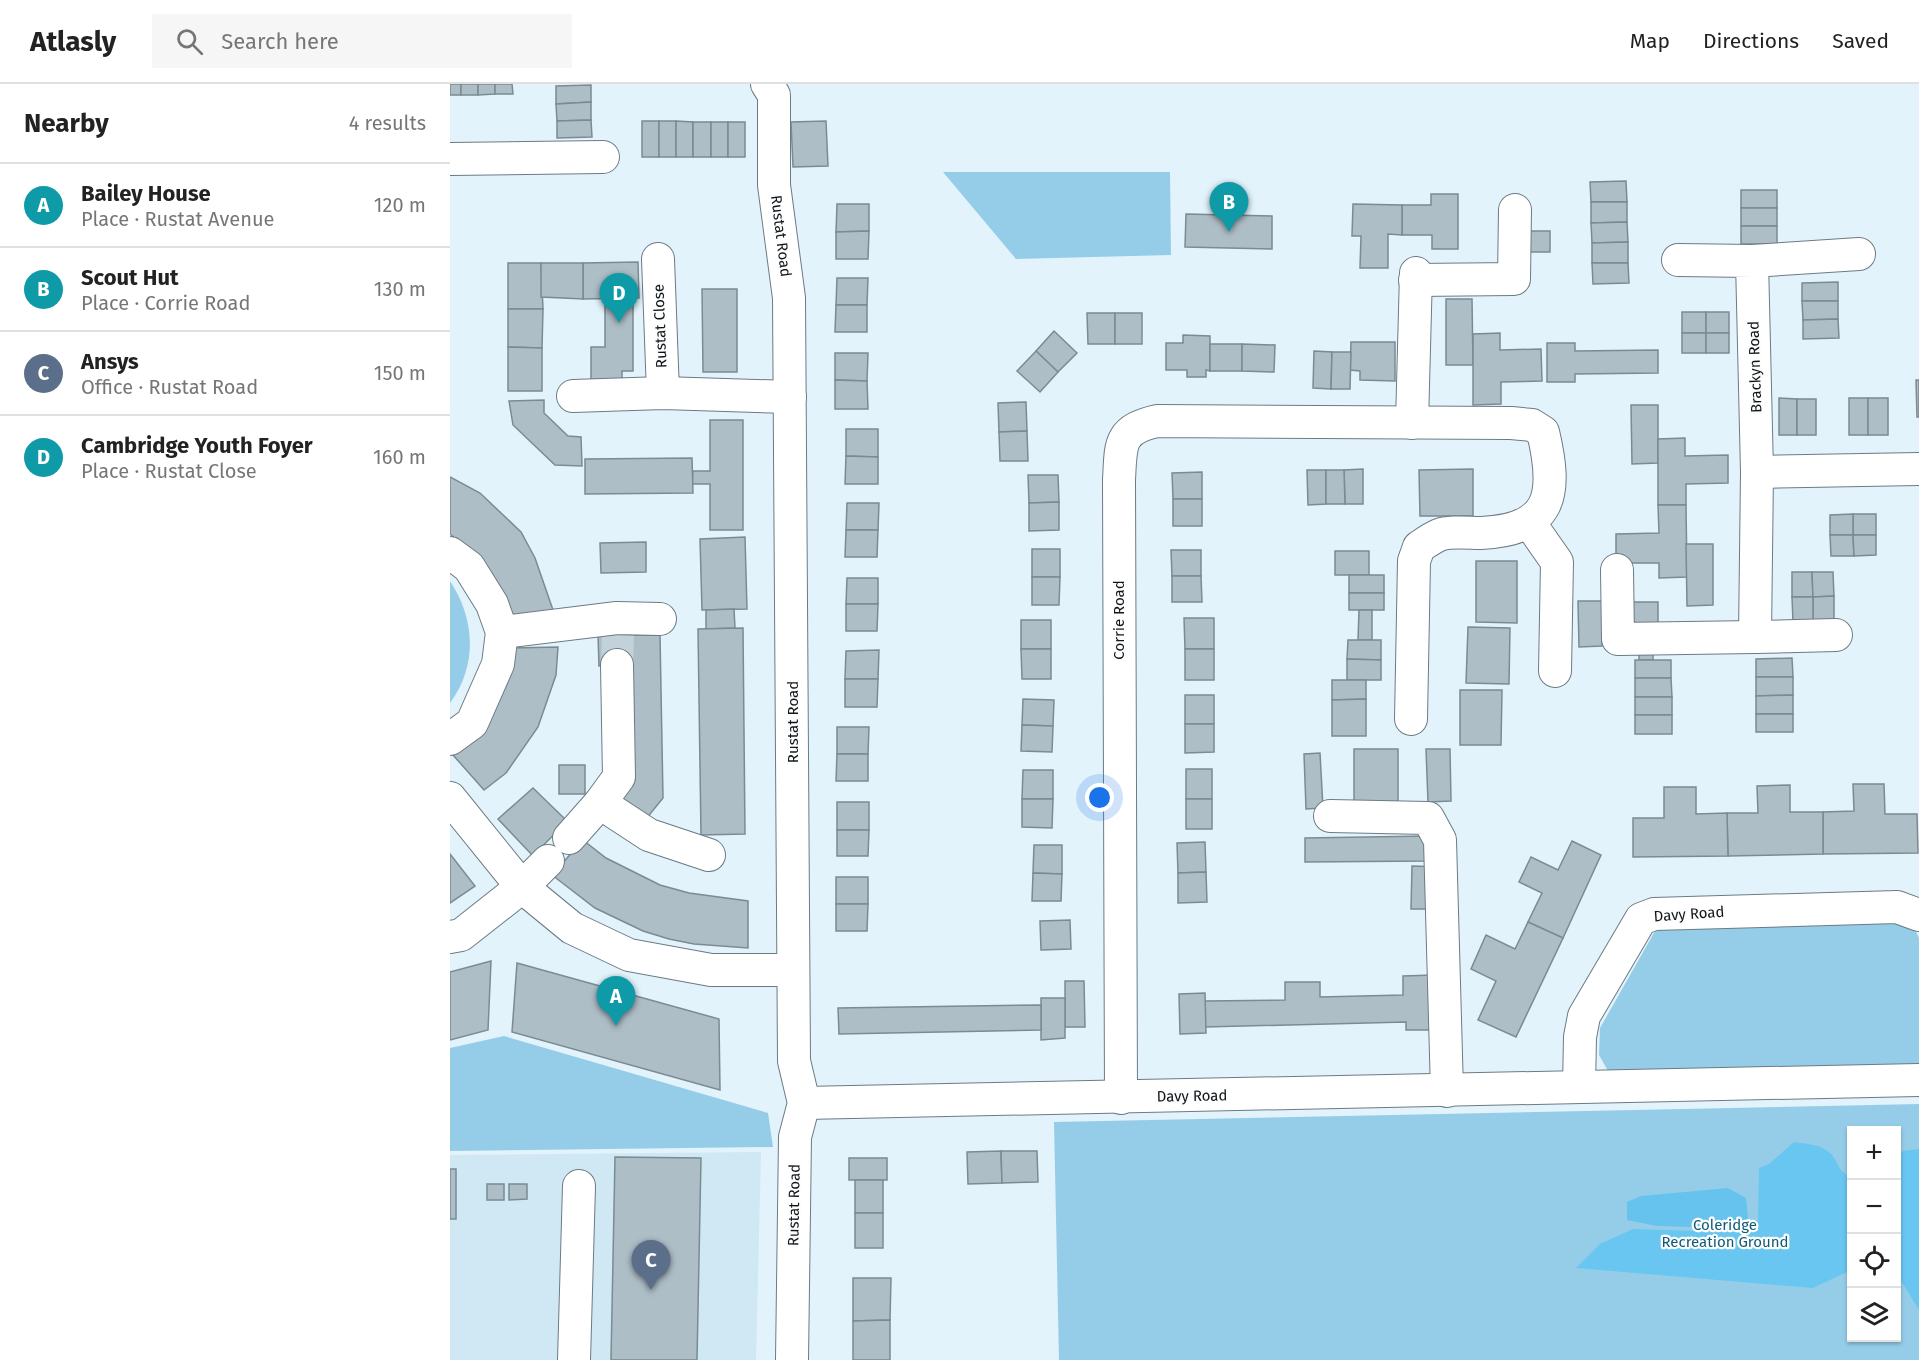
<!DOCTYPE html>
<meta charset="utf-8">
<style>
:root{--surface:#fff;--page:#f6f6f6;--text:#222;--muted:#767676;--line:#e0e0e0;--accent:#238bb3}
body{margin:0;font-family:"Fira Sans",sans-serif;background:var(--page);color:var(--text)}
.controls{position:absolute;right:18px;bottom:18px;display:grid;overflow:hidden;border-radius:0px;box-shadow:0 2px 4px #0004}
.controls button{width:54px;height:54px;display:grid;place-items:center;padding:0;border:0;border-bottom:2px solid var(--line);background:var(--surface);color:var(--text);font:30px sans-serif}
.you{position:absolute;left:650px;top:714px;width:21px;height:21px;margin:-15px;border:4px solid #fff;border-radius:50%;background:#1a73e8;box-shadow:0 0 0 9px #1a73e833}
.badge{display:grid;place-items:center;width:39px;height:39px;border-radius:50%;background:var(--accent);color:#fff;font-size:20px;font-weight:700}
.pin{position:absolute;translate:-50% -50px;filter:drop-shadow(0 2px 3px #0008)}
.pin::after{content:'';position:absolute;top:32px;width:21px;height:18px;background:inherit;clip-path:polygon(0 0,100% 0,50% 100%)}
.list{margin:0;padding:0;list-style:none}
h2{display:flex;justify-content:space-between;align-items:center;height:78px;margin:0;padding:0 24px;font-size:26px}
h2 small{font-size:20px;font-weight:400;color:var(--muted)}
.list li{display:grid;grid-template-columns:39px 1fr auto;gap:18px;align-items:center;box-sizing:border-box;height:84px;padding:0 24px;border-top:2px solid var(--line)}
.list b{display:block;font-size:22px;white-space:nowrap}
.list p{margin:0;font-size:20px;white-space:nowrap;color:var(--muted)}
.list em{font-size:20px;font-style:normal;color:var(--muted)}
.icon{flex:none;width:33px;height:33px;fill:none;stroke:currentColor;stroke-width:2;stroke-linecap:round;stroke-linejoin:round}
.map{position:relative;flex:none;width:1469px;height:1276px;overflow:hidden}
header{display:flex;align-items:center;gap:36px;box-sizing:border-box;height:84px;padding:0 30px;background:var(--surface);border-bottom:2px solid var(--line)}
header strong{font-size:28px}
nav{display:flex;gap:33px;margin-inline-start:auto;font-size:21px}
.search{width:420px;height:54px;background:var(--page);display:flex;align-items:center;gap:15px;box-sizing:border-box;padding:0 21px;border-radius:0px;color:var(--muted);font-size:22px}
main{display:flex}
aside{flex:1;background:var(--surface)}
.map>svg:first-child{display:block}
.built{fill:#cfe8f4}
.green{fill:#95cde9;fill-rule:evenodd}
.forest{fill:#68c6f0}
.water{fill:#66c3ee}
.building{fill:#aebec7;stroke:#7b8b92;stroke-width:1.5}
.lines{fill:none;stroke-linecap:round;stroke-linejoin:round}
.minor-tunnel{stroke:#c2d2da;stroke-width:32;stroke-dasharray:32 16;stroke-linecap:butt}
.minor-casing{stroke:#6c7b83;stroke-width:34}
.minor{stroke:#fff;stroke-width:32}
.labels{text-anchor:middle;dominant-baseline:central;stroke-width:4.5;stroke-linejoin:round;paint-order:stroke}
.street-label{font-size:15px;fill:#0f1518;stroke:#fdfdfd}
.park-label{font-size:15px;fill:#0f5b77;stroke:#fdfdfd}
</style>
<header>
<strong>Atlasly</strong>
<div class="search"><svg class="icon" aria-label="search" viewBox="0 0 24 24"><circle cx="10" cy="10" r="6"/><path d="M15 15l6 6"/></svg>Search here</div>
<nav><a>Map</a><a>Directions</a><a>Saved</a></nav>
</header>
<main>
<aside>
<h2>Nearby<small>4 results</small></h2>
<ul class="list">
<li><span class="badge" style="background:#0f9aa8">A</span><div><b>Bailey House</b><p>Place · Rustat Avenue</p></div><em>120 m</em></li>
<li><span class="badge" style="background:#0f9aa8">B</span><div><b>Scout Hut</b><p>Place · Corrie Road</p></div><em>130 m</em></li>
<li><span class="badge" style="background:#5c6f8a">C</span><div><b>Ansys</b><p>Office · Rustat Road</p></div><em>150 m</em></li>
<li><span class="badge" style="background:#0f9aa8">D</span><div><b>Cambridge Youth Foyer</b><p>Place · Rustat Close</p></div><em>160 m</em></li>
</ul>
</aside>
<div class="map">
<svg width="1469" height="1276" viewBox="0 0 1469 1276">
<rect width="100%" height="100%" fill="#e2f3fc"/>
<polygon class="built" points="311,1068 306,1276 0,1276 0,1071"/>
<g class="green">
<polygon points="493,88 720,88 721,171 566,175"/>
<path d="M 0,497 C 25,535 28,581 0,619 Z"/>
<polygon points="1459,833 1469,854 1469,981 1158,987 1149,971 1150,944 1209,840"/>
<polygon points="54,952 318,1029 323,1063 0,1067 0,964"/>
<path d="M 1469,1020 L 1469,1276 L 609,1276 L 604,1038 ZM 1402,1046 L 1446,1046 L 1446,1254 L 1402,1254 Z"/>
</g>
<g class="forest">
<path d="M 1344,1058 C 1357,1060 1370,1060 1380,1069 C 1390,1079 1385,1084 1401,1094 L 1401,1186 L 1363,1204 L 1126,1184 L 1150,1160 L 1183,1145 L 1279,1148 L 1308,1136 L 1309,1084 L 1319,1080 Z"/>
<polygon points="1469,1065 1469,1226 1447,1190 1446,1077 1453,1067"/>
</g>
<polygon class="water" points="1278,1104 1296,1114 1298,1135 1273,1144 1207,1142 1177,1136 1177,1118 1191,1112"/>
<g class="building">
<rect x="0" y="0" width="11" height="11"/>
<rect x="11" y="0" width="17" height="11"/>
<polygon points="28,0 45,0 45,10 28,11"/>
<polygon points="45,0 62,0 63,10 45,10"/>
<polygon points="141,1 141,18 106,20 106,2"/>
<polygon points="141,18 141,36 107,37 106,20"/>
<polygon points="141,36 142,53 107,54 107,37"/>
<rect x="192" y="37" width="17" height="36"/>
<rect x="209" y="37" width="17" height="36"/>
<polygon points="226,37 243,38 243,73 226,73"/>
<polygon points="376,37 378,82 343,83 341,38"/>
<rect x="243" y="38" width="18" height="35"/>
<rect x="261" y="38" width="17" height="35"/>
<rect x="278" y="38" width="17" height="35"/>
<polygon points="1176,97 1177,118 1141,118 1140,98"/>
<rect x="1291" y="106" width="36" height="18"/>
<polygon points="981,110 1008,110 1008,165 982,165 982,151 952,151 952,121 981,121"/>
<polygon points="1141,118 1177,118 1177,138 1141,139"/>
<polygon points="387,120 419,120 419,147 386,148"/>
<polygon points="903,120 952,121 952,151 938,150 938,184 910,184 911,152 902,152"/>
<rect x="1291" y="124" width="36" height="18"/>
<polygon points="736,130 822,132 822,165 735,163"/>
<polygon points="1177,138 1178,158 1142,159 1141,139"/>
<rect x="1291" y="142" width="36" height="18"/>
<polygon points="419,147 418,175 386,175 386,148"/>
<rect x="1079" y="147" width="21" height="21"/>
<polygon points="1178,158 1178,179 1142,179 1142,159"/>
<polygon points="188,178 189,214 133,215 133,179"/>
<polygon points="58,179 91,179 93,225 58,225"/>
<polygon points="91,179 133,179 133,215 91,213"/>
<polygon points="1142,179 1178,179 1179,199 1143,200"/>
<polygon points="387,194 418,194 417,221 386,221"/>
<polygon points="1388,198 1388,217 1352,217 1352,199"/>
<polygon points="252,205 287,205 287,288 253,288"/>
<polygon points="183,214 183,287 172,287 172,302 141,302 141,263 155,263 155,215"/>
<polygon points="996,215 1022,215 1023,281 996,281"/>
<polygon points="1352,217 1388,217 1388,235 1353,236"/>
<polygon points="386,221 417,221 417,248 385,248"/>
<polygon points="58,225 93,225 92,264 58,263"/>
<rect x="1232" y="228" width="24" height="21"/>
<rect x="1256" y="228" width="23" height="21"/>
<polygon points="637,229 665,229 665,260 638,260"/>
<rect x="665" y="229" width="27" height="31"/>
<polygon points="1388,235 1389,254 1353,255 1353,236"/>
<polygon points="604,247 627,269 608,288 586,267"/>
<polygon points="1050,249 1050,266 1091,265 1092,297 1051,298 1051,320 1023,321 1023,250"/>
<rect x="1232" y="249" width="24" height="20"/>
<rect x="1256" y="249" width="23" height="20"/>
<polygon points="733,251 760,252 760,287 756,286 756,293 737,293 737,286 716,286 716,259 733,259"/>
<polygon points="901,258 945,258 945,297 910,296 910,287 900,286"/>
<polygon points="1097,259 1125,259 1125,267 1208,266 1208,289 1125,290 1125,298 1097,298"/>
<rect x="760" y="260" width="32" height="27"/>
<polygon points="792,260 825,261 824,288 792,287"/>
<polygon points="58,263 92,264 92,307 58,307"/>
<polygon points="586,267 608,288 590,308 567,287"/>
<polygon points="864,267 882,268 881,305 863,304"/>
<polygon points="882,268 901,268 900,305 881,305"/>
<polygon points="385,269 418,269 417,297 385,296"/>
<polygon points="385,296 417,297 418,325 385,325"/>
<polygon points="1466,296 1469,296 1469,333 1467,333"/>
<polygon points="1329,314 1347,315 1347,351 1329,351"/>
<rect x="1399" y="314" width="19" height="37"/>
<rect x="1418" y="314" width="20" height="37"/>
<rect x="1347" y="315" width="19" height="36"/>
<polygon points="94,316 94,329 118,352 131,353 132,382 105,381 63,341 59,317"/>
<polygon points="576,318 577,347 549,348 548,319"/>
<polygon points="1181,321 1208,321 1208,379 1182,380"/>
<polygon points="260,336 293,336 293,446 260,446 260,400 242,400 243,387 260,387"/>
<polygon points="396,345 428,345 428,373 396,372"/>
<polygon points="577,347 578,377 550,377 549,348"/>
<polygon points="1235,354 1235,372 1278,371 1278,399 1236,400 1236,421 1208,421 1208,355"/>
<polygon points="396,372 428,373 428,400 395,400"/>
<polygon points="242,374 243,409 135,410 135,375"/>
<polygon points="913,385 913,420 895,420 894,386"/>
<polygon points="1023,385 1023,432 970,432 969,386"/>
<polygon points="857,386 876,386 876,420 858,421"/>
<polygon points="876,386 894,386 895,420 876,420"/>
<polygon points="752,388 752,415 723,415 722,389"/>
<polygon points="578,391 608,391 609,418 579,419"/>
<polygon points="0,393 30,409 71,448 85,474 103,526 62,540 45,496 27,473 0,450"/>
<rect x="723" y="415" width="29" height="27"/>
<polygon points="609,418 609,446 579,447 579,419"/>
<polygon points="397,419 429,419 428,446 396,446"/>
<polygon points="1208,421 1236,421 1237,493 1209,494 1209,479 1166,479 1166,450 1209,449"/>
<rect x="1403" y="430" width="23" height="21"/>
<polygon points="1403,430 1403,451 1380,451 1380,431"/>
<polygon points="396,446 428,446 427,473 395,473"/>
<polygon points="1380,451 1403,451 1404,472 1381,472"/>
<polygon points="1403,451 1426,451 1426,471 1404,472"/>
<polygon points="295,453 297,525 252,526 250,455"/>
<polygon points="196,458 196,488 151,489 150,459"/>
<polygon points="1236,460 1263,460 1263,521 1237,522"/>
<rect x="582" y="465" width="28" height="28"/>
<polygon points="721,466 751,466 751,492 722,492"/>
<rect x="885" y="467" width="34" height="24"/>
<polygon points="1026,477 1067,477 1067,539 1026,538"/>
<polygon points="1342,488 1362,488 1363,513 1342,513"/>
<polygon points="1362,488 1383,488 1384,512 1363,513"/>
<rect x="899" y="491" width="35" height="18"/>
<polygon points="722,492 751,492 752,518 722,518"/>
<polygon points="582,493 610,493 609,521 582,521"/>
<polygon points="397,494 428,494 428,520 396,520"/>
<rect x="899" y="509" width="35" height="17"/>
<polygon points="1384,512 1384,537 1363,537 1363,513"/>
<polygon points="1342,513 1363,513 1363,537 1343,538"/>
<polygon points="1128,517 1152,517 1152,562 1129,563"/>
<polygon points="1183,518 1208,518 1208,545 1203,545 1203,576 1189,576 1189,544 1183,544"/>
<polygon points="396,520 428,520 427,547 396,547"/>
<polygon points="284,525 285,544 256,545 256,526"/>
<polygon points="909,526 922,526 922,556 908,556"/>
<polygon points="734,534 764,534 764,565 735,565"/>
<rect x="571" y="536" width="30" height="29"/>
<polygon points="1018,543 1060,544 1059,600 1016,599"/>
<polygon points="293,544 295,750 251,751 248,545"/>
<polygon points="148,551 210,551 213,714 196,735 169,713 167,581 149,582"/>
<polygon points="898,556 931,556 931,576 897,575"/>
<polygon points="108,563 106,591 88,643 56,689 34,706 3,671 27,650 61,564"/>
<polygon points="571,565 601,565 601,595 572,595"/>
<rect x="735" y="565" width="29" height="31"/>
<polygon points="429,566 428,595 395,595 396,567"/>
<polygon points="1342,574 1343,593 1306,593 1306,575"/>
<polygon points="897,575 931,576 931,596 897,596"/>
<rect x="1185" y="576" width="36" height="18"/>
<polygon points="1306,593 1343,593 1343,611 1306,612"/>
<polygon points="1185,594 1221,594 1222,613 1185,613"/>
<polygon points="395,595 428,595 427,623 395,623"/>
<polygon points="882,596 916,596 916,615 882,616"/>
<polygon points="1010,606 1052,606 1051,661 1010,661"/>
<rect x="735" y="611" width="29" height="29"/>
<polygon points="1343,611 1343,630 1306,630 1306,612"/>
<rect x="1185" y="613" width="37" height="18"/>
<polygon points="573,615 604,616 603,642 572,641"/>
<polygon points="916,615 916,652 882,652 882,616"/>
<rect x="1306" y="630" width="37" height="18"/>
<rect x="1185" y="631" width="37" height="19"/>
<polygon points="735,640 764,640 764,668 735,669"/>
<polygon points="572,641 603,642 602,668 571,667"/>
<polygon points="387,643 419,643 418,670 387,670"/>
<rect x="904" y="665" width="44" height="54"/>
<polygon points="976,665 1000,665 1001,717 978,718"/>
<polygon points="870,669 873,724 856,725 854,670"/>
<polygon points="387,670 418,670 418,697 386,697"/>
<rect x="109" y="681" width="26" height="29"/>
<rect x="736" y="685" width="26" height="30"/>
<polygon points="573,686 603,686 603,715 572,715"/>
<polygon points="1403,700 1434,700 1435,730 1467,730 1468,769 1373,770 1373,728 1404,727"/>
<polygon points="1340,701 1340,728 1373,728 1373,770 1278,772 1277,729 1308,729 1307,702"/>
<polygon points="1214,703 1246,703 1246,730 1277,729 1278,772 1183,773 1183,734 1214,734"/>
<polygon points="83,704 117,737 83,772 48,735"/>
<polygon points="572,715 603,715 602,744 572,743"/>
<rect x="736" y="715" width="26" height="30"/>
<rect x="387" y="718" width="32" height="28"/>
<polygon points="387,746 419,746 418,772 387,772"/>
<polygon points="977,752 977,777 855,778 855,754"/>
<polygon points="133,756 156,774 210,801 239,809 298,817 298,864 244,860 219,855 193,847 145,824 102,791"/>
<polygon points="1122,757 1151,771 1113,854 1078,838 1092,809 1069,798 1081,773 1108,786"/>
<polygon points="755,758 756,788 728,789 727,759"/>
<polygon points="584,761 612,761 612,790 583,789"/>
<polygon points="0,770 25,802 0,819"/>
<polygon points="962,782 990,783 990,825 961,825"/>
<polygon points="756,788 757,818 728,819 728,789"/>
<polygon points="583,789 612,790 611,817 582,817"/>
<rect x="386" y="793" width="32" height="27"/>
<polygon points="386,820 418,820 417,847 386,847"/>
<polygon points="620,836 621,865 591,866 590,837"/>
<polygon points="1078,838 1113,854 1066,953 1028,936 1046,897 1021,885 1036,851 1065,865"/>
<polygon points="41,877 38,946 0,956 0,888"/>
<polygon points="67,879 269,935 270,1006 62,948"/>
<polygon points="984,891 986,946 956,946 956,938 755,943 755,917 835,916 835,898 870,898 870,913 953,911 953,892"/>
<polygon points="615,897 634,897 635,943 615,943"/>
<polygon points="755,909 756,949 730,950 729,910"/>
<polygon points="591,914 615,914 615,954 591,956"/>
<polygon points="591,921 591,946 389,950 388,924"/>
<polygon points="551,1067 552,1099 518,1100 517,1068"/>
<polygon points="551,1067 587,1067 588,1098 552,1099"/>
<polygon points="165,1073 251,1074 247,1276 161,1276"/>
<rect x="399" y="1074" width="38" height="22"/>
<rect x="0" y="1085" width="6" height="50"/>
<rect x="405" y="1096" width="28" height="33"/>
<rect x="37" y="1100" width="17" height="16"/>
<polygon points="59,1100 77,1100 77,1115 59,1116"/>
<rect x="405" y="1129" width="28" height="35"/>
<polygon points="403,1194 441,1194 440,1236 403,1237"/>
<polygon points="440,1236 440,1276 403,1276 403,1237"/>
</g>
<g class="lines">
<polyline class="minor-tunnel" points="167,581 168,551"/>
<defs>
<g id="minor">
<polyline points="317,0 324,11 324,101 339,214 344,977 354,1019 345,1053 342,1276"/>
<polyline points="0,75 153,73"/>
<polyline points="208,175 213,309"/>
<polyline points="1228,176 1302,177 1307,388 1305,553 1386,551"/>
<polyline points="1302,177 1409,170"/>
<polyline points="965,196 1064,195 1065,126"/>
<polyline points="123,312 213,309 340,313"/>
<polyline points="962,339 966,189"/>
<polyline points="1307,388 1469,385"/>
<polyline points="1079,438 1107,478 1105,587"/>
<polyline points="0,469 19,483 42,520 52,548 48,580 22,639 0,655"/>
<polyline points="1167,486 1168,555 1305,553"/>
<polyline points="52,548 167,534 210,535"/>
<polyline points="167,581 169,693 150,719 199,751 259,771"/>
<polyline points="0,714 72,803 122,844 179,871 261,886 342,886"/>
<polyline points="880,732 978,734 990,756 997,1007"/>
<polyline points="119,754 150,719"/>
<polyline points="0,853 11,851 72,803 98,777"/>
<polyline points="1129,1003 1130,953 1134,932 1191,835 1204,830 1447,823 1469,831"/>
<path d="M 671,1014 L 669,396 C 671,360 668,346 707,337 L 1061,339 L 1082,341 L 1093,348 C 1108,411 1102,446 1031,449 C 1018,449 1000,447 989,451 C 982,454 975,459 969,463 L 964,477 L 961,635"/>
<polyline points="354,1019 1469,996"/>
<polyline points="124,1276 129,1102"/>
</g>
</defs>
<use href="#minor" class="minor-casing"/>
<use href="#minor" class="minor"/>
</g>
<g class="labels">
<g class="street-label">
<text transform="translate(331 152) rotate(83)">Rustat Road</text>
<text transform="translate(210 242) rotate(-92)">Rustat Close</text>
<text transform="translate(1305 283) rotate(-92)">Brackyn Road</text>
<text transform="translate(669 536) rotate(-90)">Corrie Road</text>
<text transform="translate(343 638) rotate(-90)">Rustat Road</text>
<text transform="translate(1239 830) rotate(-4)">Davy Road</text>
<text transform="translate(742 1012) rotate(-1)">Davy Road</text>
<text transform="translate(344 1121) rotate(-89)">Rustat Road</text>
</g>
<g class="park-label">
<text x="1275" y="1141">Coleridge<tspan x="1275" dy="17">Recreation Ground</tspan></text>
</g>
</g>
</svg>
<div class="controls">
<button>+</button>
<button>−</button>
<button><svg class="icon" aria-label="locate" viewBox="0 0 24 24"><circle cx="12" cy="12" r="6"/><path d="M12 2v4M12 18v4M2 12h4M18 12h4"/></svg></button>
<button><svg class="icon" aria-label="layers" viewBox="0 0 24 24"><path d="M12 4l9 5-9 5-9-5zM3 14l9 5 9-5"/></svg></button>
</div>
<div class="you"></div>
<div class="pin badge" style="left:166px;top:942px;background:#0f9aa8">A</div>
<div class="pin badge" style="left:779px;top:148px;background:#0f9aa8">B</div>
<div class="pin badge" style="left:201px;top:1206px;background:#5c6f8a">C</div>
<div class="pin badge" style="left:169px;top:239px;background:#0f9aa8">D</div>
</div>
</main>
